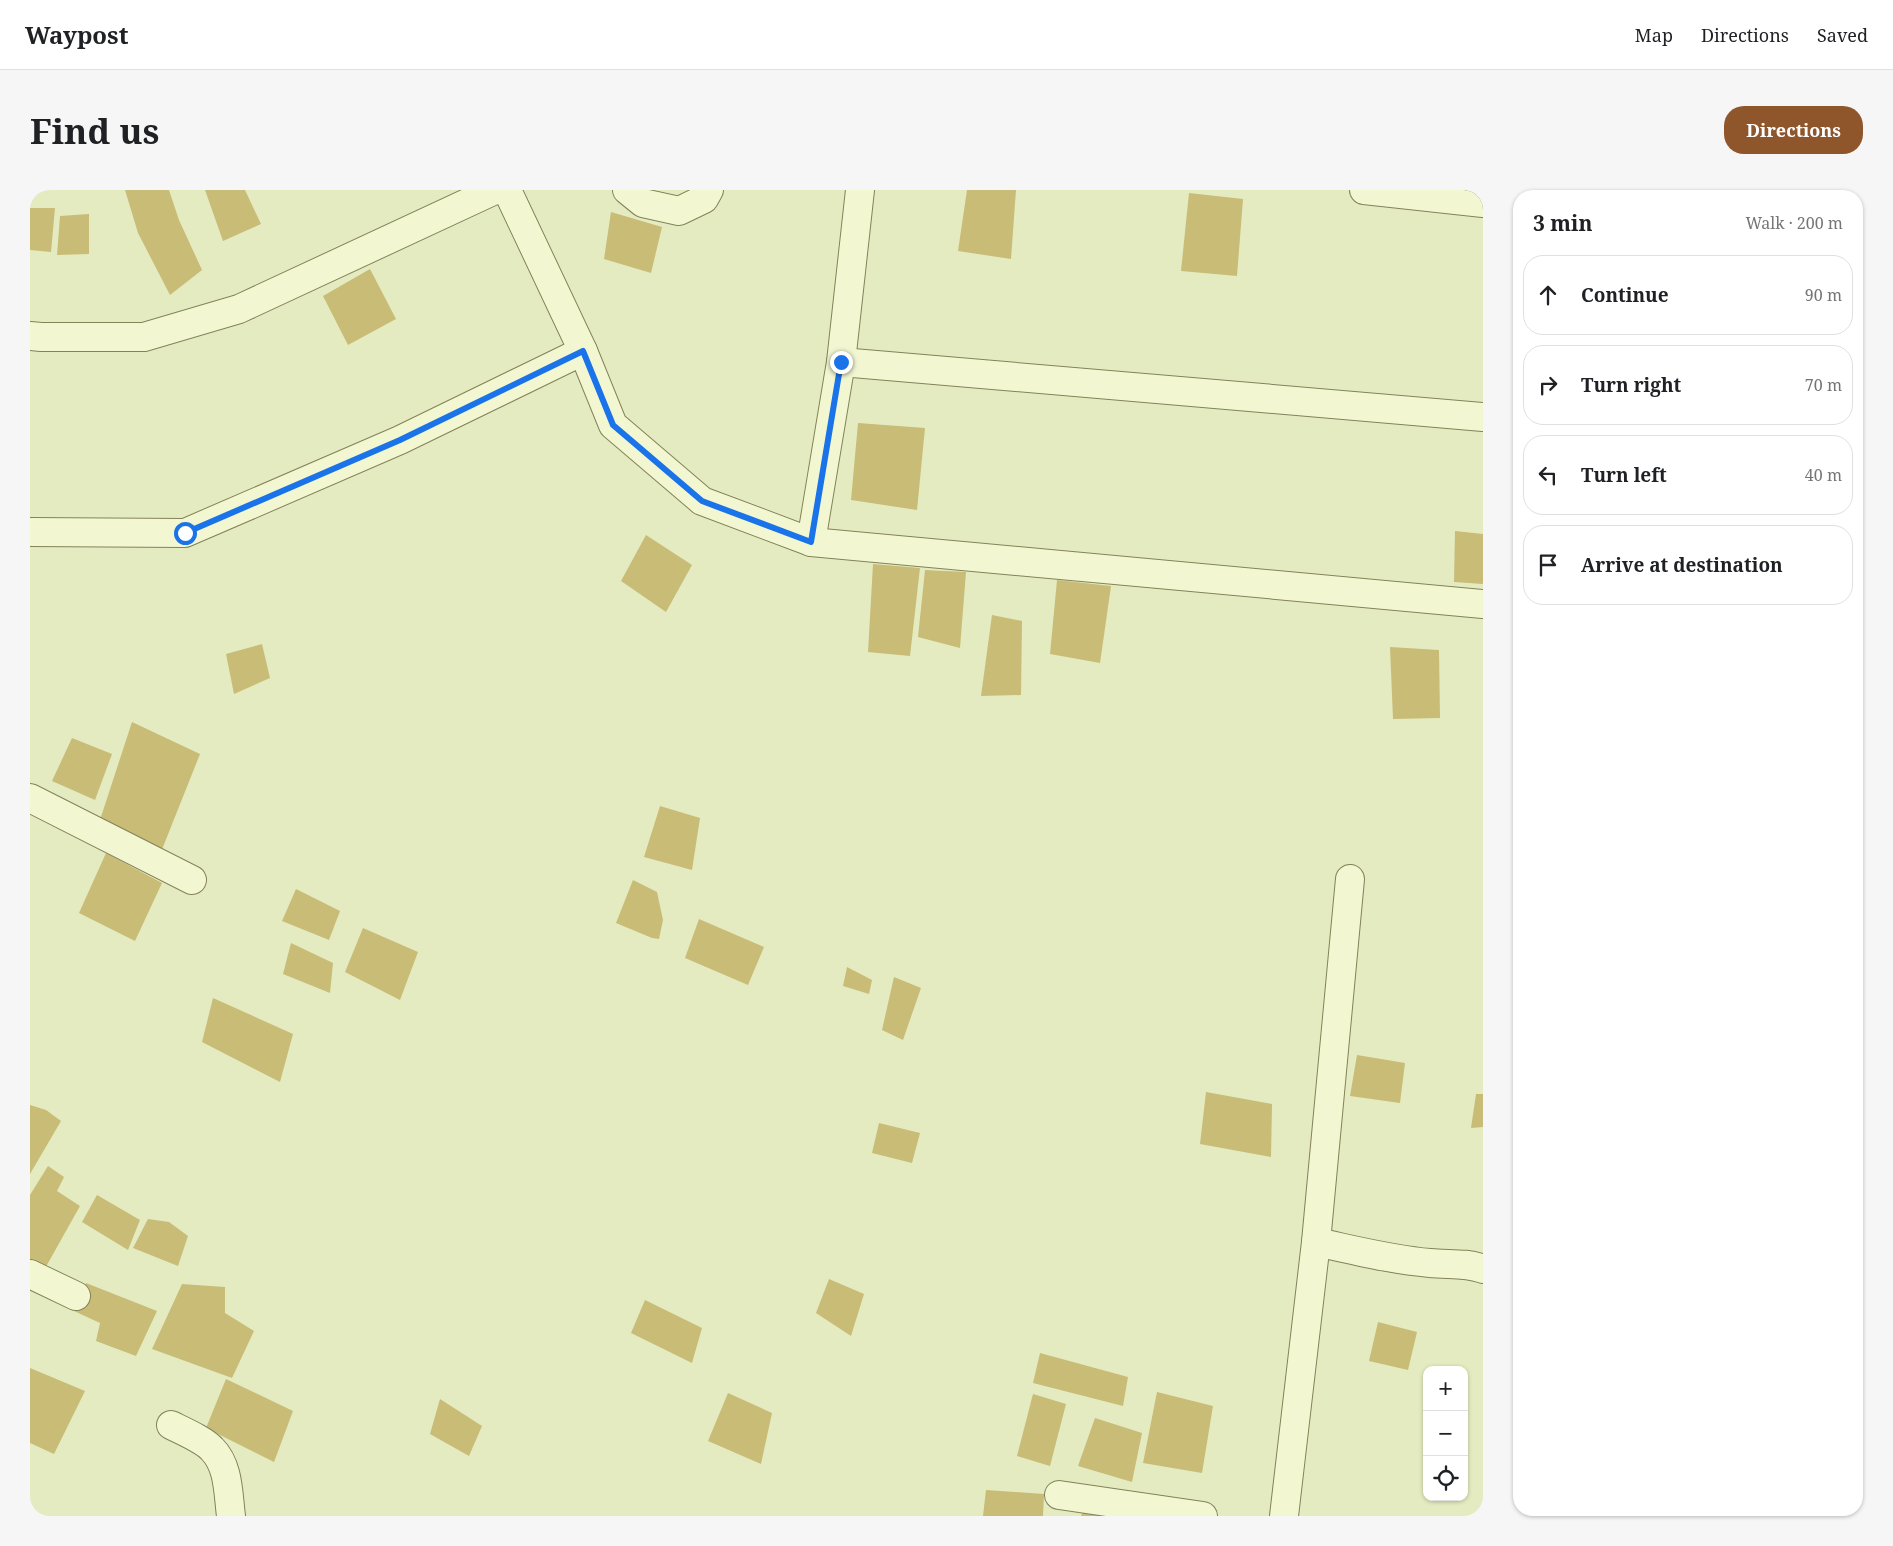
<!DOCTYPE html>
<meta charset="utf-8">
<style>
:root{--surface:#fff;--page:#f6f6f6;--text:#202124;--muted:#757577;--line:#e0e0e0;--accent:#8f562c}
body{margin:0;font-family:"Noto Serif",serif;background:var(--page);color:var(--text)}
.controls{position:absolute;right:15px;bottom:15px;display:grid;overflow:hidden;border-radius:10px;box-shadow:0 1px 4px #0004}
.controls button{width:45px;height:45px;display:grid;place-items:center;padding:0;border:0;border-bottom:1px solid var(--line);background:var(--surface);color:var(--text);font:25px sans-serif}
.stop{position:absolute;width:15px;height:15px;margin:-11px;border:4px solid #1a73e8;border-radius:50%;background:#fff}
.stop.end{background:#1a73e8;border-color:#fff;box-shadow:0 1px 5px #0008}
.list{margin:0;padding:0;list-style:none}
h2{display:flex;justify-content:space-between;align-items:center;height:65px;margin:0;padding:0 20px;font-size:21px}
h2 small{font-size:16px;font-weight:400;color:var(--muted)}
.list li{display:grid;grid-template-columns:32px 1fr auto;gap:15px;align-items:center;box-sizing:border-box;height:80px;margin:0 10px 10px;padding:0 10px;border:1px solid var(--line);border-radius:20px}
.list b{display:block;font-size:19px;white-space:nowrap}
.list em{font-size:16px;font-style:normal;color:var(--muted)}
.icon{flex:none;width:28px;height:28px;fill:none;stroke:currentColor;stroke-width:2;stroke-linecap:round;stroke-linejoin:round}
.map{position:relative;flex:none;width:1453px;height:1326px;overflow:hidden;border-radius:20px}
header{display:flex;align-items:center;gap:30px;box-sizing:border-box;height:70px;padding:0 25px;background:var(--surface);border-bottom:1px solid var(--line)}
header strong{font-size:24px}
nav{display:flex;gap:28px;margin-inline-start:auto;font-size:18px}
.intro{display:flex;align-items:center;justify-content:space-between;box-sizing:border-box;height:120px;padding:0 30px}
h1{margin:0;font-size:35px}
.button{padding:12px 22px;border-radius:20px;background:var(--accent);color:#fff;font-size:18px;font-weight:700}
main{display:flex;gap:30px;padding:0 30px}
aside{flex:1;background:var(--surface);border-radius:20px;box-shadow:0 1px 4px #0004}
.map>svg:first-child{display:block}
.building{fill:#c8bc77}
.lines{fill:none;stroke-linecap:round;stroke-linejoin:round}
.street-casing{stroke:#838259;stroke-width:30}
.street{stroke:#f2f7d2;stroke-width:28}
.route{stroke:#1a73e8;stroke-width:6}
</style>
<header>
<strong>Waypost</strong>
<nav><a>Map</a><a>Directions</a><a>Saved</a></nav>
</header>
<div class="intro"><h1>Find us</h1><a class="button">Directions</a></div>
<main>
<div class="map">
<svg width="1453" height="1326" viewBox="0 0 1453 1326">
<rect width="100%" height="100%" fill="#e5ebc0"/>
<g class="building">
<polygon points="95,0 139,0 149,30 172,80 140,105 108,43"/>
<polygon points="175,0 215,0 231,34 193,51"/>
<polygon points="937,0 986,0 981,69 928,61"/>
<polygon points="1159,3 1213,9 1207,86 1151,81"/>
<polygon points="0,18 25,18 21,62 0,60"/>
<polygon points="581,22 632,37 621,83 574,69"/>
<polygon points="59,24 59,64 27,65 30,26"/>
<polygon points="340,79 366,129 318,155 293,106"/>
<polygon points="828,233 895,238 887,320 821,310"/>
<polygon points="1425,341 1453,344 1453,394 1424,392"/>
<polygon points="616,345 662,375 636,422 591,391"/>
<polygon points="843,374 890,378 880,466 838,462"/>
<polygon points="895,380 936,382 930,458 888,447"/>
<polygon points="1027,390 1081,396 1070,473 1020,464"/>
<polygon points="962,425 992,431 991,505 951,506"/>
<polygon points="232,454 240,488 204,504 196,464"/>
<polygon points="1360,457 1409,460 1410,528 1363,529"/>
<polygon points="102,532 170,564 131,662 69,633"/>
<polygon points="42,548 82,564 65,610 22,591"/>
<polygon points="630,616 670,628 662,680 614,667"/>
<polygon points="76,663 132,693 105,751 49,723"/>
<polygon points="603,690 627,702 633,730 629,749 622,748 586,733"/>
<polygon points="266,699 310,721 299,750 252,731"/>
<polygon points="669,729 734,757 718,795 655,768"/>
<polygon points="333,738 388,762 370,810 315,782"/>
<polygon points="261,753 303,773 300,803 253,784"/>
<polygon points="817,777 842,790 839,804 813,796"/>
<polygon points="864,787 891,798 873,850 852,840"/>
<polygon points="183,808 263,844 250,892 172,852"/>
<polygon points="1327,865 1375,873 1370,913 1320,906"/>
<polygon points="1176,902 1242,914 1241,967 1170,954"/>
<polygon points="1446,904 1453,904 1453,937 1441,938"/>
<polygon points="0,915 16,920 31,931 0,984"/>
<polygon points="849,933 890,943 882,973 842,963"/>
<polygon points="18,976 34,987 27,1001 50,1016 13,1082 0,1074 0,1005"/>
<polygon points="67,1005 110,1030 98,1060 52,1032"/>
<polygon points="118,1029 139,1032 158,1046 148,1076 103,1058"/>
<polygon points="799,1089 834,1104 821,1146 786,1123"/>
<polygon points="56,1093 127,1121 106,1166 66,1151 70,1133 44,1121"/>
<polygon points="152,1094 195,1097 195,1123 224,1141 202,1188 122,1159"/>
<polygon points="615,1110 672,1138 662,1173 601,1143"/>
<polygon points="1348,1132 1387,1142 1378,1180 1339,1171"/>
<polygon points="1010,1163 1098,1187 1093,1216 1003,1193"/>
<polygon points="0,1178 55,1201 24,1264 0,1253"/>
<polygon points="196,1189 263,1221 244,1272 176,1238"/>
<polygon points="1127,1202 1183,1216 1172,1283 1113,1273"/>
<polygon points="698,1203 742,1223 731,1274 678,1251"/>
<polygon points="1003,1204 1036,1214 1020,1276 987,1266"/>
<polygon points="410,1209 452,1236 439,1266 400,1244"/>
<polygon points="1065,1228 1112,1243 1102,1292 1048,1276"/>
<polygon points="956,1300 1014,1304 1013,1326 953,1326"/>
<polygon points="1054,1319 1074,1326 1051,1326"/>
</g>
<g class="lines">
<defs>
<g id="street">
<polyline points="477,0 553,161 583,235 672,311 781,352 1453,414"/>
<polyline points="597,0 613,13 649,21 674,9 679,0"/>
<polyline points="1334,0 1453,13"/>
<polyline points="0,146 11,147 114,147 209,119 465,0"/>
<polyline points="811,172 1453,227"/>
<polyline points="0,342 155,343 370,250 553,161"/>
<polyline points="781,352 811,172 830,0"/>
<polyline points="0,608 162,690"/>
<path d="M 1286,1052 C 1324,1060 1362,1070 1400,1073 C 1418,1075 1436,1072 1453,1079"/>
<polyline points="0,1084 46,1106"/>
<path d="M 141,1235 C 153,1241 174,1250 182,1259 C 199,1276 198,1303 201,1326"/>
<polyline points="1029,1305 1173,1326"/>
<polyline points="1254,1326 1286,1052 1320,689"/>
</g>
</defs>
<use href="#street" class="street-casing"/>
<use href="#street" class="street"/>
</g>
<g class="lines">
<polyline class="route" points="155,343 370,250 553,161 583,235 672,311 781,352 811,172"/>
</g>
</svg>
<div class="controls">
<button>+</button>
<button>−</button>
<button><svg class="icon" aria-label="locate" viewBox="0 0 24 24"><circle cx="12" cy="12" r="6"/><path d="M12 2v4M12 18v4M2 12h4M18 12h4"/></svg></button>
</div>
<div class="stop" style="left:155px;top:343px"></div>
<div class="stop end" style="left:811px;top:172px"></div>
</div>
<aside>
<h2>3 min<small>Walk · 200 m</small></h2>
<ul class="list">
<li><svg class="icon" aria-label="ahead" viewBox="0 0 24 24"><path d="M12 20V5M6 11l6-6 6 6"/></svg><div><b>Continue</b></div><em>90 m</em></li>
<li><svg class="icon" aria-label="right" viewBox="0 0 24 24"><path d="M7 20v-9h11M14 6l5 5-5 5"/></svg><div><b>Turn right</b></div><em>70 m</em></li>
<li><svg class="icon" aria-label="left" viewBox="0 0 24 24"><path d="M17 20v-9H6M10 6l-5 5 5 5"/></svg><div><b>Turn left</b></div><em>40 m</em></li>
<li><svg class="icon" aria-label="arrive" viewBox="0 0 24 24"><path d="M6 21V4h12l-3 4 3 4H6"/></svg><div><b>Arrive at destination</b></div></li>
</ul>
</aside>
</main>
